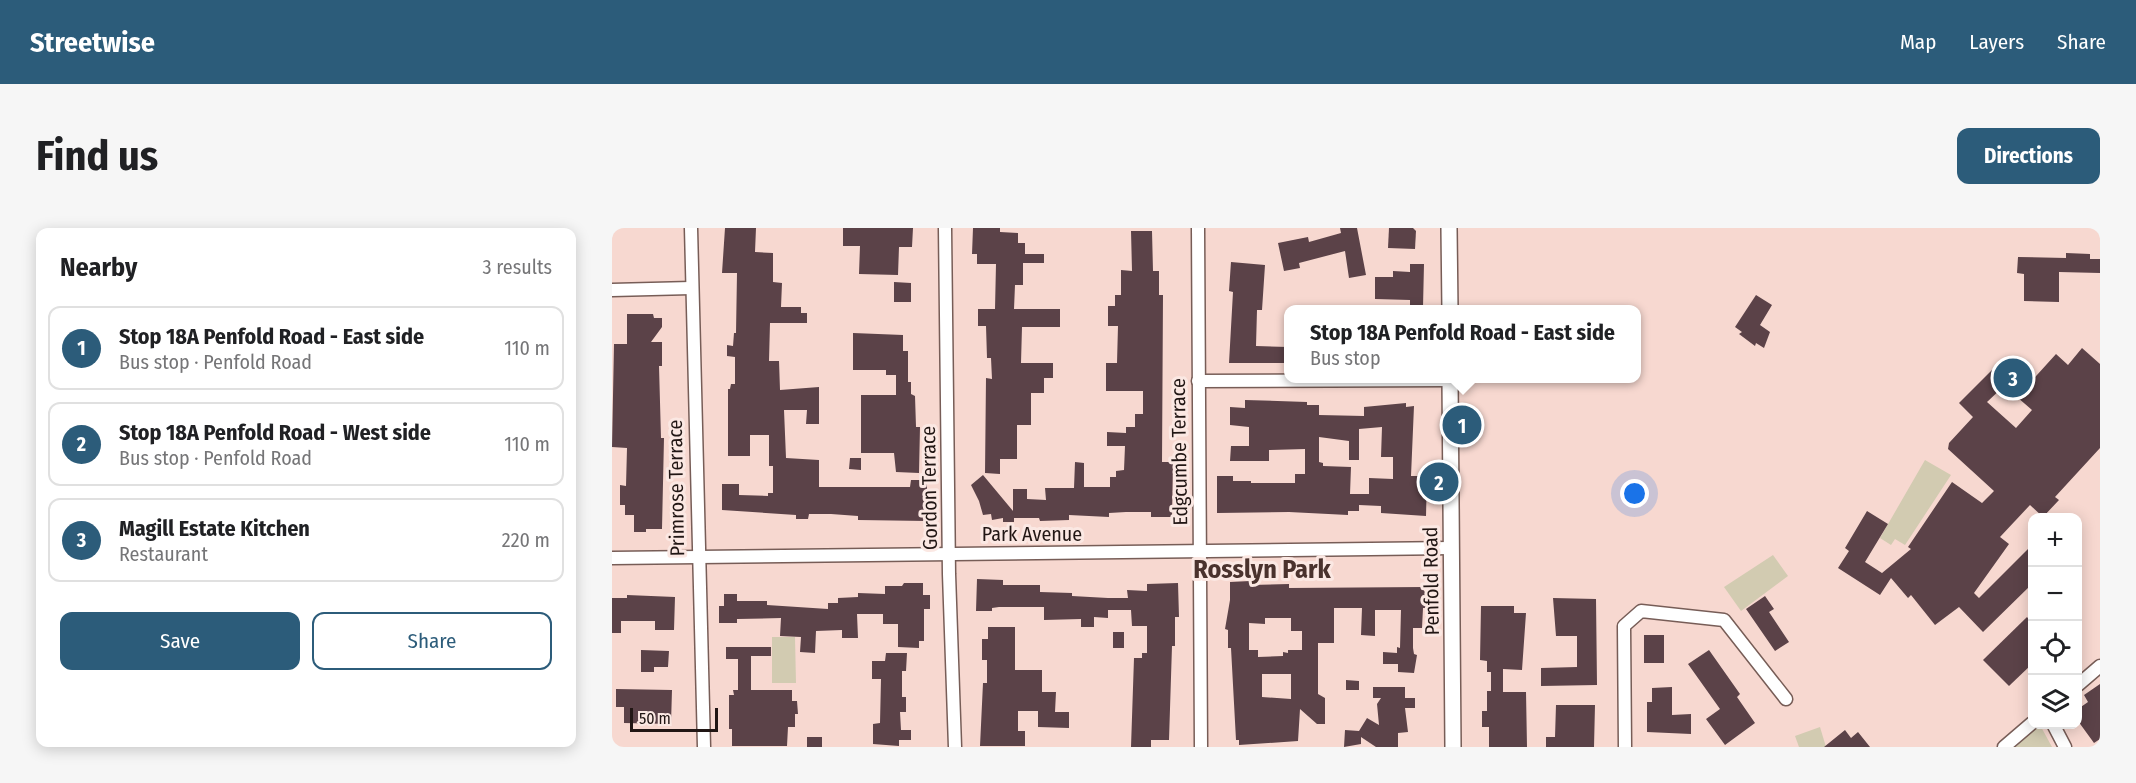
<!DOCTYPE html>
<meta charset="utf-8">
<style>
:root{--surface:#fff;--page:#f6f6f6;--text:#202124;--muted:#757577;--line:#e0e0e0;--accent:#2c5c7a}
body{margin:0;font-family:"Fira Sans Condensed",sans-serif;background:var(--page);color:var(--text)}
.controls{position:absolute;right:18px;bottom:18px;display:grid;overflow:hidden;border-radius:12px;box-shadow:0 3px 15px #0003}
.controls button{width:54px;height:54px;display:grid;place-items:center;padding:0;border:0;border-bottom:2px solid var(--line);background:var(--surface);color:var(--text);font:30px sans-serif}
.scale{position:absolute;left:18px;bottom:15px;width:88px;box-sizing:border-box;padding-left:6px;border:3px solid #211614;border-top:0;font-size:16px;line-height:21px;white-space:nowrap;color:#211614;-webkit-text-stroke:4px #fbe8e3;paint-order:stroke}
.you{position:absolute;left:1023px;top:266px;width:21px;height:21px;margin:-15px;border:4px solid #fff;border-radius:50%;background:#1a73e8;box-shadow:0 0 0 9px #1a73e833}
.badge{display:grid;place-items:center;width:39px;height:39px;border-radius:50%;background:var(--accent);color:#fff;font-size:20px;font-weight:700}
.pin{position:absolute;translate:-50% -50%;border:3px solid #fff;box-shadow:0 2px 6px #0006}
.popup{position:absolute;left:672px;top:77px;width:357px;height:78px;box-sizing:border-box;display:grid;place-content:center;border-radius:12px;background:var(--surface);filter:drop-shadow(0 2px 4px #0005);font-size:20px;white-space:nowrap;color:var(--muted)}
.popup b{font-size:22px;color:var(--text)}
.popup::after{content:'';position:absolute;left:50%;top:100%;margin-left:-12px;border:12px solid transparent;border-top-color:var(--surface)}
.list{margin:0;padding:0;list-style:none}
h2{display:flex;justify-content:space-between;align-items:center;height:78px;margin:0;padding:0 24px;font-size:26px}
h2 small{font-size:20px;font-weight:400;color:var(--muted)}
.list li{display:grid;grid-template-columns:39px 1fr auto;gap:18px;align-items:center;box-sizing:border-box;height:84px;margin:0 12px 12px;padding:0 12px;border:2px solid var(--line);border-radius:12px}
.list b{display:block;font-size:22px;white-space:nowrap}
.list p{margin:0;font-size:20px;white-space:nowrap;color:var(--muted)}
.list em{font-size:20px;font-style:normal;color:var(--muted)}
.actions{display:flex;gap:12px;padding:18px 24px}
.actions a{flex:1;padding:14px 0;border:2px solid var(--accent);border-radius:12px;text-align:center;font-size:21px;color:var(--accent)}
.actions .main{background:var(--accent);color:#fff}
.icon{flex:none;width:33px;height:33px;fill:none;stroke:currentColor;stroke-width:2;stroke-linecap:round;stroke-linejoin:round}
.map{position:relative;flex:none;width:1488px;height:519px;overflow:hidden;border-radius:12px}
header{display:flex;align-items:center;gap:36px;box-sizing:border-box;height:84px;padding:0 30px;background:var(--accent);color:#fff}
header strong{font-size:28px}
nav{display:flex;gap:33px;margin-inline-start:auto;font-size:21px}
.intro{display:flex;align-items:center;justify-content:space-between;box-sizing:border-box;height:144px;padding:0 36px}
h1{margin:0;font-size:42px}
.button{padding:15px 27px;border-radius:12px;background:var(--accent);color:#fff;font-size:21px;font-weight:700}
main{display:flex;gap:36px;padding:0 36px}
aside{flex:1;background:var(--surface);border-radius:12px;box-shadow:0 3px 15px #0003}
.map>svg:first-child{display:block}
.green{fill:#d2cbb1}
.building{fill:#5b4248;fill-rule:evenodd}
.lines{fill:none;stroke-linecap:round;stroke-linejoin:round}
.minor-casing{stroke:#775d57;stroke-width:15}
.major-casing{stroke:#775d57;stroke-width:18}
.minor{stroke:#fff;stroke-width:12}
.major{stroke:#fff;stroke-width:15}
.labels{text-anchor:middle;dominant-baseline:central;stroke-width:6;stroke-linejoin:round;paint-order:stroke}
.street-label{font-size:20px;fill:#211614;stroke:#fbe8e3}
.district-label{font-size:26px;font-weight:bold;fill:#4a322d;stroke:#fbe8e3}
</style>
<header>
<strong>Streetwise</strong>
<nav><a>Map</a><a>Layers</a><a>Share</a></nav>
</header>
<div class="intro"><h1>Find us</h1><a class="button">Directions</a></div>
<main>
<aside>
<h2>Nearby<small>3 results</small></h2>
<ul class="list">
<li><span class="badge">1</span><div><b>Stop 18A Penfold Road - East side</b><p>Bus stop · Penfold Road</p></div><em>110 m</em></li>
<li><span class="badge">2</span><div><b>Stop 18A Penfold Road - West side</b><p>Bus stop · Penfold Road</p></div><em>110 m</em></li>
<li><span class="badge">3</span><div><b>Magill Estate Kitchen</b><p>Restaurant</p></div><em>220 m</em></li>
</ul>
<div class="actions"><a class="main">Save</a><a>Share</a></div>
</aside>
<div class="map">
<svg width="1488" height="519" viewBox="0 0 1488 519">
<rect width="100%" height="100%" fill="#f7d8d0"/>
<g class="green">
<polygon points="1313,232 1339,247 1293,317 1283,311 1279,317 1268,310"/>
<polygon points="1161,327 1176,348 1129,383 1112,359"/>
<polygon points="160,409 183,409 184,455 160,455"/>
<polygon points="1428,497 1440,519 1402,519"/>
<polygon points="1208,499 1214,519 1187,519 1183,508"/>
</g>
<g class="building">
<polygon points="113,0 144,0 143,24 161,25 161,54 170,55 169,79 189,79 189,85 195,85 195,95 158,95 157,133 167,133 168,162 207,159 207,196 194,196 195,182 172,182 174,230 207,232 207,259 298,259 299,252 315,252 315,293 246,292 246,288 219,286 197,286 196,291 184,291 184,287 110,282 110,256 127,256 127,267 156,268 156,265 161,265 161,238 157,238 157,207 138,207 138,228 116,228 116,161 118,161 119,156 123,156 123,129 115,128 115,117 121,118 122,105 124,105 125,45 110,45"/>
<polygon points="231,0 301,0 300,19 287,19 286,47 247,46 248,18 231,18"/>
<polygon points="361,0 388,0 388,4 406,5 406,15 413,15 413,26 432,26 432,35 411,35 411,57 403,57 402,81 448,81 448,99 410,99 409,135 441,135 441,150 432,150 432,165 419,165 419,197 405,197 405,231 388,231 388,246 373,245 374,150 380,151 379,130 375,130 374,98 366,98 366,81 383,81 384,36 365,36 365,26 360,26"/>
<polygon points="728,0 745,0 754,47 737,50 733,23 687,35 688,40 672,43 666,15 696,9 697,14 729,5"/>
<polygon points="777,0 801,0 804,3 803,21 776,20"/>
<polygon points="519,3 540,3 541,43 547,43 547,67 551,67 550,234 561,234 560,289 539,289 539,284 514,284 497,285 497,289 457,287 457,292 428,293 427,290 402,290 402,294 391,294 391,290 380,292 379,286 371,287 367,273 359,257 371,247 401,283 401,261 415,261 415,271 434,272 433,260 462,260 463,234 472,235 472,259 498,259 498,249 504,249 504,243 512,242 513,218 495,218 495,204 514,205 514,199 523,199 523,186 531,186 531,163 494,163 494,135 505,135 506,98 496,98 496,78 503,78 503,67 509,67 509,42 520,43"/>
<polygon points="1454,25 1478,26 1478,31 1488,31 1488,45 1447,44 1447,74 1412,73 1412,46 1405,45 1406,29 1454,30"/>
<polygon points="619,34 653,37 650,82 645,82 644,118 676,119 676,135 617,135 621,64 617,63"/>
<polygon points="798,36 812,36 811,79 798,79 798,72 763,71 763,49 781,49 781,43 798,44"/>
<polygon points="282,54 299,55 299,74 282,74"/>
<polygon points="1144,67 1160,77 1148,97 1158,104 1152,120 1144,115 1143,118 1127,106 1130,104 1123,99"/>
<polygon points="15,86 41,86 42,90 50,90 50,99 39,114 50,114 50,138 47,138 49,210 52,210 50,301 34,301 34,304 22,304 22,287 13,287 13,277 8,277 8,257 14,258 15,220 0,219 2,116 15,116"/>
<polygon points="241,105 291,107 291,123 296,123 296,154 299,154 299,166 303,168 304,199 308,199 307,245 284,244 282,225 249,225 249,167 284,167 284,147 274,147 274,142 241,142"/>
<polygon points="1470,120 1488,136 1488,220 1443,269 1447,272 1431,289 1418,277 1388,309 1397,316 1362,365 1367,370 1420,317 1420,356 1371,404 1347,379 1323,397 1299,367 1296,370 1279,350 1268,367 1226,340 1237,323 1233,320 1255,283 1276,296 1253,334 1270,345 1299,321 1296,319 1340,254 1370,275 1382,263 1336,221 1337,215 1361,189 1347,175 1392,130 1407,144 1375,174 1404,200 1420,182 1405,169 1444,126 1456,137"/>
<path d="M 633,172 L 695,174 L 695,177 L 707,177 L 707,187 L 752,188 L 752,179 L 794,175 L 794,179 L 802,178 L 799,248 L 815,248 L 814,288 L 769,285 L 769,278 L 747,277 L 747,283 L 736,283 L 736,287 L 677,284 L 605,285 L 605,248 L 621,248 L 621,253 L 639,253 L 639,255 L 683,255 L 683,246 L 693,246 L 693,221 L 657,222 L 657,233 L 618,233 L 619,218 L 637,218 L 637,199 L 618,197 L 618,179 L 633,180 ZM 770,199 L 769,229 L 781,229 L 781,251 L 757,250 L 757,266 L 738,266 L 739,239 L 711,238 L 711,235 L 707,234 L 707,209 L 737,213 L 737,232 L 747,232 L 747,201 Z"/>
<polygon points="238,230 249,230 249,242 237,241"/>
<polygon points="365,351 391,352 391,357 428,357 428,364 460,365 460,368 496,370 516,370 515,362 535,363 535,356 566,355 567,389 563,389 563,418 560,418 557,512 539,512 539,519 519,519 522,430 530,430 530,425 535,425 535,398 520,398 519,382 496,382 496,390 482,389 482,399 469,399 469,391 432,392 432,379 387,379 380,380 380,383 364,383"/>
<path d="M 638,353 L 638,357 L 677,356 L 677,360 L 812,359 L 812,363 L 818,368 L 818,380 L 811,380 L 810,400 L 801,400 L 801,420 L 802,426 L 805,427 L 802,445 L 786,444 L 786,436 L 771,436 L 771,424 L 785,425 L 785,419 L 788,420 L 789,382 L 763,382 L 763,408 L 749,407 L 750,380 L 722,380 L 722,415 L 706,415 L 706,466 L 713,470 L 713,496 L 705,496 L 688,481 L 686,513 L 627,517 L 627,512 L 624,512 L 619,420 L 616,420 L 616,402 L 613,401 L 618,372 L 618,354 ZM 653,390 L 679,390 L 679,403 L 690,403 L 690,422 L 676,422 L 676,425 L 671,424 L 671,428 L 646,429 L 646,422 L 637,422 L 637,395 L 653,396 ZM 650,446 L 679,446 L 679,471 L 650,469 Z"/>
<polygon points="292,355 311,355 311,367 318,367 318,381 312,381 312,413 307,413 307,420 286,419 286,396 271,396 271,386 245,386 246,410 230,410 230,402 204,403 203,425 188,424 189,409 168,408 169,390 125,391 125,395 107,395 107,378 112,378 112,366 125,366 125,373 155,373 155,377 216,381 216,375 226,375 226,370 246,369 246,365 273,366 273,358 290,358"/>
<polygon points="15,367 63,369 62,402 43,402 43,393 9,393 9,405 0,405 0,370 15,370"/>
<polygon points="1153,368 1162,381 1157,384 1177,414 1163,423 1134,381"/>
<polygon points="941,370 984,371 985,457 929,458 929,440 965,439 965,408 944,408"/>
<polygon points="869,378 902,378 902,385 914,385 910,442 891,441 891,464 914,464 915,519 877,519 877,499 870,499 870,483 875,483 875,463 879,463 879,444 875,444 875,433 868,432"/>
<polygon points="1415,389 1420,395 1420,436 1397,458 1371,432"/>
<polygon points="376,399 403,399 403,442 430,442 430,464 444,464 443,484 457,484 457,500 426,499 426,483 406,483 406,503 413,503 413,518 368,518 371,455 375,455 375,432 370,432 370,411 376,411"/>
<rect x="501" y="404" width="11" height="16"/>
<rect x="1032" y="407" width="20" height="28"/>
<polygon points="114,419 159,419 159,428 139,428 139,462 180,462 180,473 185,473 186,486 183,486 183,499 176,499 175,518 120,518 120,501 117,501 117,467 122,467 121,462 126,462 126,431 114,431"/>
<polygon points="29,422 57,423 56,439 42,439 42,444 29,444"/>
<polygon points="1097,422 1128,466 1125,469 1143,495 1113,517 1094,491 1108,481 1076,436"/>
<polygon points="274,425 295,425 294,443 290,443 290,469 294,469 294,484 288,484 289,502 299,502 299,512 287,512 287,518 261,516 261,496 268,495 269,451 260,451 260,433 273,433"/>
<polygon points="734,452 747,453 747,462 734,462"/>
<polygon points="1488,456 1488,511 1482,515 1466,493 1466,481 1476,474 1472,467"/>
<polygon points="761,459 793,459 793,470 803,470 803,480 793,480 796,504 786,505 786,519 764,519 749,509 749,516 732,519 733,502 747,503 755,490 767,497 765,476 769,470 761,470"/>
<polygon points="1060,459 1060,487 1079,486 1079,506 1035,504 1035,474 1040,474 1040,460"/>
<polygon points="4,461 60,462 59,496 12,495 12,479 4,479"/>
<polygon points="944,477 983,477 982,519 934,519 934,509 943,509"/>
<polygon points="1233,502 1239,510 1246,504 1258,519 1212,519"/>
<rect x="195" y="509" width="15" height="10"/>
</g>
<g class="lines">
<defs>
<g id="minor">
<polyline points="79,0 92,519"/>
<polyline points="333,0 337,346 343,519"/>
<polyline points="586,0 589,519"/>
<polyline points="0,62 79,60"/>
<polyline points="586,153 838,152"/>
<polyline points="0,330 839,320"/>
<polyline points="1466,457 1488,438"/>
<polyline points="1441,496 1453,519"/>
<polyline points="1013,519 1012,398 1029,383 1112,392 1174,471"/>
<polyline points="1392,519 1420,495"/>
</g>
<g id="major">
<polyline points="837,0 838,82"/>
<polyline points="838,150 841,519"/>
</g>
</defs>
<use href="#minor" class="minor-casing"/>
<use href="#major" class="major-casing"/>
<use href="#minor" class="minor"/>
<use href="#major" class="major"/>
</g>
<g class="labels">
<g class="street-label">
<text transform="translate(567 224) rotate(-91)">Edgcumbe Terrace</text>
<text transform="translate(64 260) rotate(-91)">Primrose Terrace</text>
<text transform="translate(317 260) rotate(-91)">Gordon Terrace</text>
<text x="420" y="306">Park Avenue</text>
<text transform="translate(819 353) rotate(-91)">Penfold Road</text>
</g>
<g class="district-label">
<text x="650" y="341">Rosslyn Park</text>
</g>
</g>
</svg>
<div class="controls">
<button>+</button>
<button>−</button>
<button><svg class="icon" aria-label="locate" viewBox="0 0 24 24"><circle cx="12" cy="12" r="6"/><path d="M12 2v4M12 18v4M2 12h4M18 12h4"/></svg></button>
<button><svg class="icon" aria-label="layers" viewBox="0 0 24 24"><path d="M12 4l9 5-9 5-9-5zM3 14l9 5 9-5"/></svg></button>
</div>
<div class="scale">50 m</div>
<div class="you"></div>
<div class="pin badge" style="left:850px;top:197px">1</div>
<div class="popup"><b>Stop 18A Penfold Road - East side</b>Bus stop</div>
<div class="pin badge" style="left:827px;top:254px">2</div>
<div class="pin badge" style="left:1401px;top:150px">3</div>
</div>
</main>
